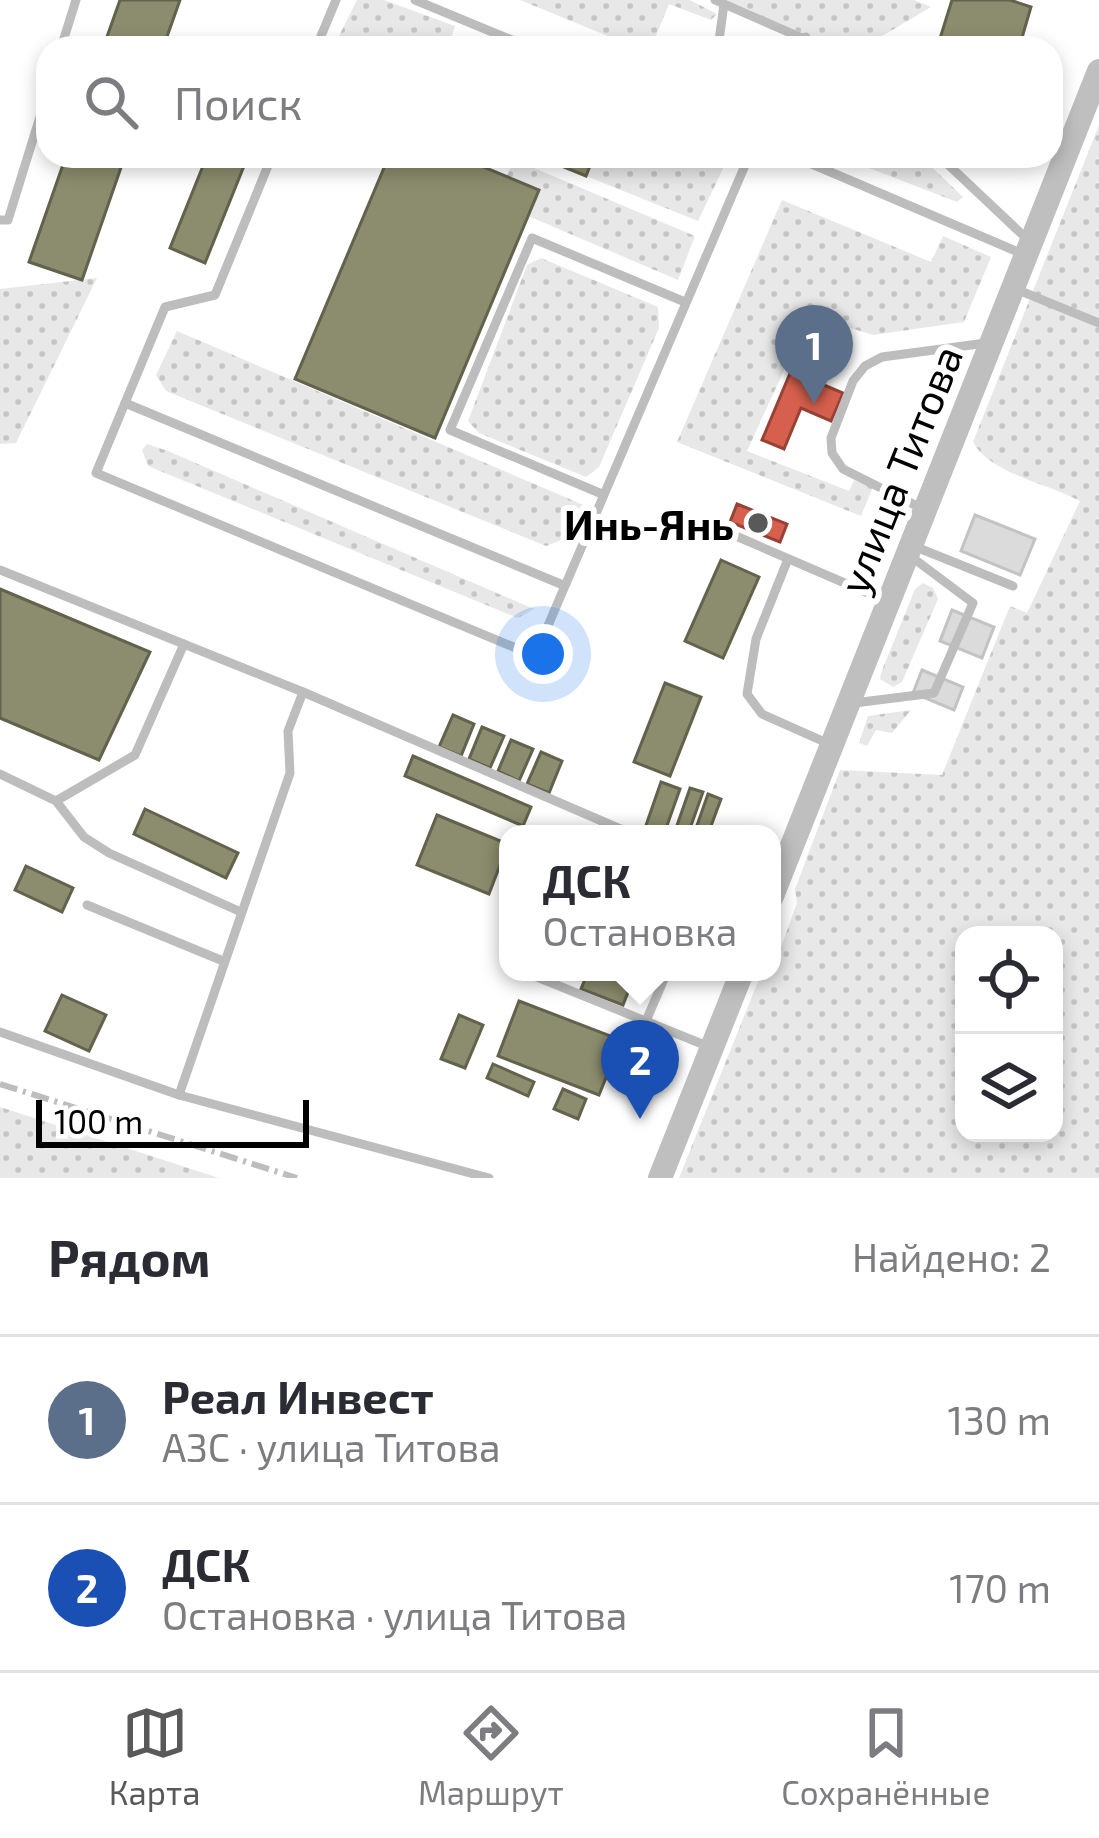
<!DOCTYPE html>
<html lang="ru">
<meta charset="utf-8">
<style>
:root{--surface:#fff;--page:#f7f7f7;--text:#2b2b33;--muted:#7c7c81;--line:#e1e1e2;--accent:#595959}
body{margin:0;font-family:"Exo 2",sans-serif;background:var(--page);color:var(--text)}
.controls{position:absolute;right:36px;bottom:36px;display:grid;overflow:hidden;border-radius:24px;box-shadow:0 6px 18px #0003}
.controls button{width:108px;height:108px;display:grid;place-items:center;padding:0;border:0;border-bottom:3px solid var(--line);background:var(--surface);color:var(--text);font:60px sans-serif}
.scale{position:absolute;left:36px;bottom:30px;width:273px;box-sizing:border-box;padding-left:12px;border:6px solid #000;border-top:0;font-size:33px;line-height:42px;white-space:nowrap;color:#000;-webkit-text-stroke:9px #fff;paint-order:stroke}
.you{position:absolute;left:543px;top:654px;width:42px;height:42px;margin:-30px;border:9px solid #fff;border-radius:50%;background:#1a73e8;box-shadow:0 0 0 18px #1a73e833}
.badge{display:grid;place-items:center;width:78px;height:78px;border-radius:50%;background:var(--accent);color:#fff;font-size:39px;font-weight:700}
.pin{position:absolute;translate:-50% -99px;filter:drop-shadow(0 3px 6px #0008)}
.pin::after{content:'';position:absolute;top:63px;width:42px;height:36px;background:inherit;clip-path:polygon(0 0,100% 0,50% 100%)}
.popup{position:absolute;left:499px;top:825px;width:282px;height:156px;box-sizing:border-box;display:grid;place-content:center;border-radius:24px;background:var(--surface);filter:drop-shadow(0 3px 9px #0005);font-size:39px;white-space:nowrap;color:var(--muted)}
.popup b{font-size:45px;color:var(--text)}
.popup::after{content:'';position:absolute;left:50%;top:100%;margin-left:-24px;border:24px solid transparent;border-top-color:var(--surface)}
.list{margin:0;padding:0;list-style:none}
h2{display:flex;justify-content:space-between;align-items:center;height:156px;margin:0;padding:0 48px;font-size:51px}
h2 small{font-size:39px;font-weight:400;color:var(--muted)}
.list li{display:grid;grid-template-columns:78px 1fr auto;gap:36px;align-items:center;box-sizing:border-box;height:168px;padding:0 48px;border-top:3px solid var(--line)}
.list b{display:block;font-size:45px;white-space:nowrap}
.list p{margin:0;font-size:39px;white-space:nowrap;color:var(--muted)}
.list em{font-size:39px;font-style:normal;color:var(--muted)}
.icon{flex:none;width:66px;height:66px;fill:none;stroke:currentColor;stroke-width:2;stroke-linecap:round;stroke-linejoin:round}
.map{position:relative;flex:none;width:1099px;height:1178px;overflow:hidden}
.search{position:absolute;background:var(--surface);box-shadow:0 6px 18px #0003;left:36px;right:36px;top:36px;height:132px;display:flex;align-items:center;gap:30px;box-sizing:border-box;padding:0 42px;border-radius:36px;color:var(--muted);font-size:45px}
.sheet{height:492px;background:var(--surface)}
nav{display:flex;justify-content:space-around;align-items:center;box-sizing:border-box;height:168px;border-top:3px solid var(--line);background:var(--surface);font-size:33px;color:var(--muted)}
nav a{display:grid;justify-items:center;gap:6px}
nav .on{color:var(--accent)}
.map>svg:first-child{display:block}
.grass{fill:url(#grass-dots);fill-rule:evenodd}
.shops{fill:#d6604d;stroke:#964336;stroke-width:3}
.industry{fill:#8c8c6e;stroke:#62624d;stroke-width:3}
.building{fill:#dbdbdb;stroke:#c3c3c3;stroke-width:3}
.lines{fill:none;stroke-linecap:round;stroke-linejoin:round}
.lane{stroke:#bdbdbd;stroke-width:9}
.secondary{stroke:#bfbfbf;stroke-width:24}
.rail{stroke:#bdbdbd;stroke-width:6;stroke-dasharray:18 6 3 6;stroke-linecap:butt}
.poi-dot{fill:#595959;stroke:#fff;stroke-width:4.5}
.labels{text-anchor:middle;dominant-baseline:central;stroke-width:12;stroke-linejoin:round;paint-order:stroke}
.street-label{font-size:42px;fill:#000;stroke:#fff}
.poi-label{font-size:42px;font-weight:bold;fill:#000;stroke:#fff;text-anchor:end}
</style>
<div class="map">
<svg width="1099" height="1178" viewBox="0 0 1099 1178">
<defs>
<pattern id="grass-dots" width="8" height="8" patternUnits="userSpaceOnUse" patternTransform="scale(3)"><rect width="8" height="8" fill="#e8e8e8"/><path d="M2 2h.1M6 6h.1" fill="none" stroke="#c5c5c5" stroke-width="1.8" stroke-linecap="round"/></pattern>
</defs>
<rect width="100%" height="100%" fill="#fff"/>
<g class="grass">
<polygon points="357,0 384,0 455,26 448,48 333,48"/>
<polygon points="520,0 690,0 717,14 711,20 669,4 651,48 637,48"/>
<polygon points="727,0 914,0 931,7 862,48 836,48"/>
<path d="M 1099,125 L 1099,1178 L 679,1178 L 761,974 L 772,972 L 797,903 L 795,889 L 840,770 L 942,775 L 1010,606 L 1027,613 L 1080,501 C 1050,484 990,474 973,442 ZM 964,935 L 1054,935 L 1054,1133 L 964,1133 Z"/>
<polygon points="594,156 729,156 698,221 586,176"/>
<polygon points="873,156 920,156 963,197 957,202 869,168"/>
<polygon points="515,160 695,236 678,280 528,216 538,191 506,177"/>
<polygon points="782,200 931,262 943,236 991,257 964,322 873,335 844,326 826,365 791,355 747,451 849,491 854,480 873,487 861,516 677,442"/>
<polygon points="541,258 658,307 659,328 599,467 586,477 479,433 468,421 527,265"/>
<polygon points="97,278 16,443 0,444 0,289"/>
<polygon points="177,331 586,506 571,536 546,546 166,391 156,375"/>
<polygon points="147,444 168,451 534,609 518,618 148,466 142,450"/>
<polygon points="923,583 933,588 938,599 902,682 893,687 880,679 881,673 915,589"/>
<polygon points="911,710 892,733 876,730 867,746 859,743 868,716"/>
<polygon points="0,1107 219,1178 0,1178"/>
</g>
<g class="shops">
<polygon points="791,371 843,393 831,421 801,408 784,449 762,440"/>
<polygon points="737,504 787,524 780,542 730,522"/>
</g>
<g class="industry">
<polygon points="120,0 180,0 163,48 103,48"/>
<polygon points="952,0 1010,0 1031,7 1019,48 937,48"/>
<polygon points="66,156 125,156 82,280 29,262"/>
<polygon points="207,156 248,156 205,263 170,248"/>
<polygon points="389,156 457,156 539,190 435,438 295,379"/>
<polygon points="537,156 594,156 586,176"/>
<polygon points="721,560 759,577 723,658 685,641"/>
<polygon points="0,589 150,652 99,760 0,718"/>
<polygon points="665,683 701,697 670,776 634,762"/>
<polygon points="453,715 474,724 461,756 439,747"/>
<polygon points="482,727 504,736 490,768 469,759"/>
<polygon points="511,740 533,749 519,781 498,771"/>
<polygon points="541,752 562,761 549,793 527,784"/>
<polygon points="413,756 531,807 523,826 405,776"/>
<polygon points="661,782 680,789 664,834 643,834"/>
<polygon points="690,788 703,792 688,834 674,834"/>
<polygon points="708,794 721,799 708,834 694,834"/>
<polygon points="145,809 238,853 226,878 134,834"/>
<polygon points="437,815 508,844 489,894 417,865"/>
<polygon points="26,866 73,888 62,912 15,890"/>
<polygon points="588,972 636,972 623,1005 581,989"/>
<polygon points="62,995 106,1015 89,1051 45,1031"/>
<polygon points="519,1001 621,1040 599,1095 498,1056"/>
<polygon points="459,1015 483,1025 465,1068 441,1059"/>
<polygon points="493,1064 534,1082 528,1096 487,1078"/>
<polygon points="563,1089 586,1099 578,1119 554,1109"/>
</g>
<g class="building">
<polygon points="975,515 1035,539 1020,575 961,551"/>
<polygon points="952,610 994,627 982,658 940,641"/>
<polygon points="922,670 963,687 954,710 913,693"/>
</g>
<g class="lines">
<g class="lane">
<polyline points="415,0 531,48"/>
<polyline points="715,0 825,48"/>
<polyline points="61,48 76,0"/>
<polyline points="316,48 336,0"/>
<polyline points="718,48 724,4"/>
<polyline points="787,48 806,37"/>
<polyline points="272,156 215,295 165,307 125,403 563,585"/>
<polyline points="793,156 1025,255"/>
<polyline points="939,156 1027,239"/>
<polyline points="0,220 8,220 48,91"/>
<polyline points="1013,288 1099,323"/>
<polyline points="125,403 96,473 535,656 749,156"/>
<polyline points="602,494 450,430 532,238 685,302"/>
<polyline points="925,510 843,469 832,453 831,438 853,381 865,366 882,357 986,343"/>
<polyline points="722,530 884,600"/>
<polyline points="916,547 1013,586"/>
<polyline points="788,559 756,639 747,694 762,714 827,743"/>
<polyline points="0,570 303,692 632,834"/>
<polyline points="854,703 934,693 973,603 909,555"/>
<polyline points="0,774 56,801 84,837 109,853 241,912"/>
<polyline points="56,801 135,755 184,644"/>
<polyline points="87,905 223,961"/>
<polyline points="537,977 712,1048"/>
<polyline points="646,1021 667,972"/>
<polyline points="0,1032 179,1095 489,1178"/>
<polyline points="179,1095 290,773 288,731 303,692"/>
</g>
<g class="secondary">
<polyline points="772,896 1099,71"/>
<polyline points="660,1178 742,972"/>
</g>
<polyline class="rail" points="0,1084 297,1178"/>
</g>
<circle class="poi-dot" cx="758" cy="523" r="12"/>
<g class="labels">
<g class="street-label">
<text transform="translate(899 469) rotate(-68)">улица Титова</text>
</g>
<g class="poi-label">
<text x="734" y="523">Инь-Янь</text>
</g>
</g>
</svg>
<div class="controls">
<button><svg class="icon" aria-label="locate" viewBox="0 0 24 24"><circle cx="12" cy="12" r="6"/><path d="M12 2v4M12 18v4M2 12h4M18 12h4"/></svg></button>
<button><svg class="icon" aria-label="layers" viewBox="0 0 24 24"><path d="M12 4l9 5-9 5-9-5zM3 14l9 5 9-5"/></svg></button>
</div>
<div class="scale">100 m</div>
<div class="you"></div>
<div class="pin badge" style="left:814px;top:404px;background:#5c6f8a">1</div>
<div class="pin badge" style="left:640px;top:1119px;background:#1a4fb4">2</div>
<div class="popup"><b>ДСК</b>Остановка</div>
<div class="search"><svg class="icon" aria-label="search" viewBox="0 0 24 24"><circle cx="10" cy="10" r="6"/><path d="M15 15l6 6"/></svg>Поиск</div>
</div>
<section class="sheet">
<h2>Рядом<small>Найдено: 2</small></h2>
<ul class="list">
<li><span class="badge" style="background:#5c6f8a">1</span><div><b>Реал Инвест</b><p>АЗС · улица Титова</p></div><em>130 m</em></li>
<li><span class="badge" style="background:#1a4fb4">2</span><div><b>ДСК</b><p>Остановка · улица Титова</p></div><em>170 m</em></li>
</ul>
</section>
<nav>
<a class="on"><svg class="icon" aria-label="map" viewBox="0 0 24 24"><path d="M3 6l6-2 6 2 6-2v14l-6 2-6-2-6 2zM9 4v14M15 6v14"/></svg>Карта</a>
<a><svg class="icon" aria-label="directions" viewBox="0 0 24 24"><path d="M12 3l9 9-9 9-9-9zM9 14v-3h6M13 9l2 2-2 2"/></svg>Маршрут</a>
<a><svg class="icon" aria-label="saved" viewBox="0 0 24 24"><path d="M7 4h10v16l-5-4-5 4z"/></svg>Сохранённые</a>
</nav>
